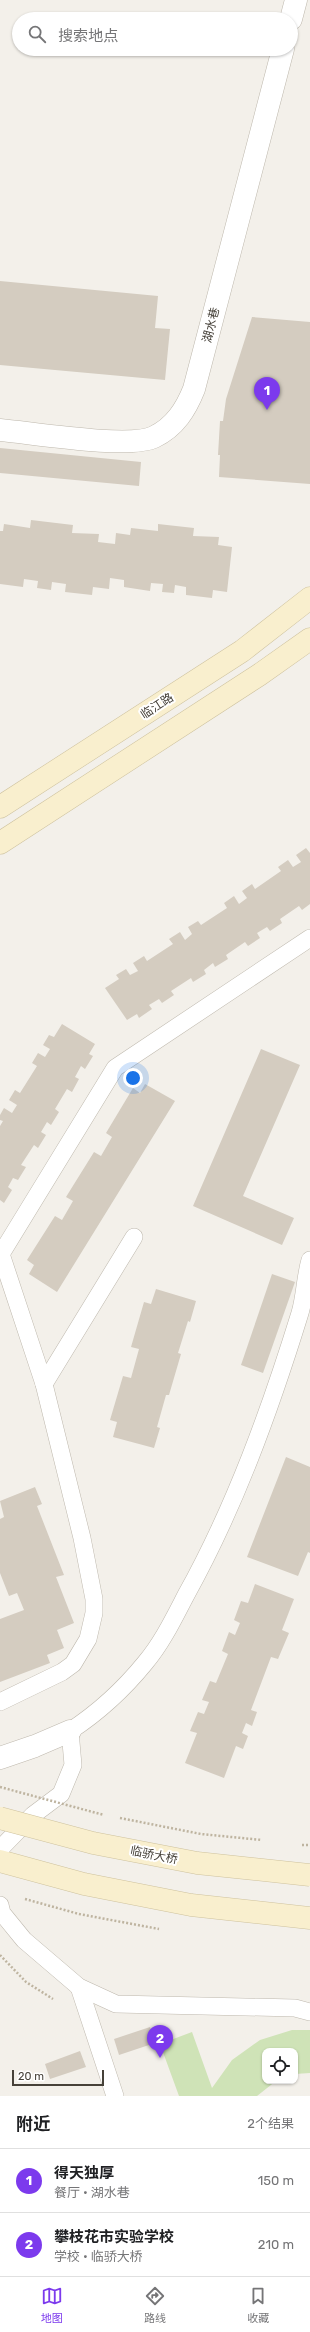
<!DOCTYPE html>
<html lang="zh">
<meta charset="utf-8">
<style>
:root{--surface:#fff;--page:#f2f2f2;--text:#202124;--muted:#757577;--line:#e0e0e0;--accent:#7c3aed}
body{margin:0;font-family:Rubik,"Noto Sans SC",sans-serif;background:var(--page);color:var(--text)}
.controls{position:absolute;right:12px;bottom:12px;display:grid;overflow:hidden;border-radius:8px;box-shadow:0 1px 3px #0004}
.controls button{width:36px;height:36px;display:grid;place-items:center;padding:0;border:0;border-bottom:1px solid var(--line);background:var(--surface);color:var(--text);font:20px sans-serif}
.scale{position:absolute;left:12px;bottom:10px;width:92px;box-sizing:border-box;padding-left:4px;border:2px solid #464139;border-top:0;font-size:11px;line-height:14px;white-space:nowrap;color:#464139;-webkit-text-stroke:3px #fff;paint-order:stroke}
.you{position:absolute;left:133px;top:1078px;width:14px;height:14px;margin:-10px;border:3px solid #fff;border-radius:50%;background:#1a73e8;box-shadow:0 0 0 6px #1a73e833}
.badge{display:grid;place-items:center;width:26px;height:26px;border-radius:50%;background:var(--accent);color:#fff;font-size:13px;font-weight:700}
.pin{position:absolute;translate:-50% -33px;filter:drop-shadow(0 1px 2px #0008)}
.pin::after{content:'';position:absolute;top:21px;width:14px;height:12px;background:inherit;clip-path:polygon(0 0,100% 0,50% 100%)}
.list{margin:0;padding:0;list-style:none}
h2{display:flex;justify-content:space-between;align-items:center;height:52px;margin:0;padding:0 16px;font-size:17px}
h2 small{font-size:13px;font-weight:400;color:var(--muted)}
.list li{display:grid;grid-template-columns:26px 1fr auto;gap:12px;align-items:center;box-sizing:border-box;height:64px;padding:0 16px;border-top:1px solid var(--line)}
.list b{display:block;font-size:15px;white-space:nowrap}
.list p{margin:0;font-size:13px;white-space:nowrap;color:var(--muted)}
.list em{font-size:13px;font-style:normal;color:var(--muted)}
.icon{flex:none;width:22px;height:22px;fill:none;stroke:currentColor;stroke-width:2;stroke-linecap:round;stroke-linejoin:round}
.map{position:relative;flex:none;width:310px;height:2096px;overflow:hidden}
.search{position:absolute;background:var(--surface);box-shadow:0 1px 3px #0004;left:12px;right:12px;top:12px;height:44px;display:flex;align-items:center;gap:10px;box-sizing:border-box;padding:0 14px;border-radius:22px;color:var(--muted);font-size:15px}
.sheet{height:180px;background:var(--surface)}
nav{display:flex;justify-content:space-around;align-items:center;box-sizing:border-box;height:56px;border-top:1px solid var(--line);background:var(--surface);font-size:11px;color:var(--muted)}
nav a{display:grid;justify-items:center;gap:2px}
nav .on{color:var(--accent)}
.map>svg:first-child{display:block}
.green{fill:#cfe3b7}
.building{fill:#d4ccc0}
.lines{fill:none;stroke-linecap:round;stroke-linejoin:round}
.lane-casing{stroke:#beb8ad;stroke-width:18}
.street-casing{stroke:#beb8ad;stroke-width:23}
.secondary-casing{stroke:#cec29e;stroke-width:23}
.path{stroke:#beb4a0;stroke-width:2.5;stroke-dasharray:2 2;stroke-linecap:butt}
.lane{stroke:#fff;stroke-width:17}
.street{stroke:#fff;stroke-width:22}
.secondary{stroke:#f9efce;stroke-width:22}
.secondary-bridge-casing{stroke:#cec29e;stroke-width:23;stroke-linecap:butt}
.path-bridge{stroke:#beb4a0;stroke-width:2.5;stroke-dasharray:2 2;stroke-linecap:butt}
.secondary-bridge{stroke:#f9efce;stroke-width:22}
.labels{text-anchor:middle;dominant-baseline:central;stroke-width:4;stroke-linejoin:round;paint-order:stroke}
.street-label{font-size:12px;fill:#464139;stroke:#fff}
</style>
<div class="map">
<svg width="310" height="2096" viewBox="0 0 310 2096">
<rect width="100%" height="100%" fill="#f3f0ea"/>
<polygon class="green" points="292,2030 310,2030 310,2073 295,2074 295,2051 265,2051 265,2081 276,2081 257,2096 179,2096 160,2044 192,2032 212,2088 232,2060 260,2040"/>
<g class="building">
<polygon points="0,281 158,296 155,328 170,329 165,380 0,365"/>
<polygon points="252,317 310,322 310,484 219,477 220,455 218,455 220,421 223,421 226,399"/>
<polygon points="0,448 141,462 139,486 0,473"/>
<polygon points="31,520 73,525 72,533 99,534 98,542 115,544 116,533 130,535 131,528 158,531 158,524 194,528 193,536 219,537 218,545 232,547 227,592 213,590 212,598 186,595 186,587 175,585 174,593 162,592 163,584 151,583 150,591 124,587 124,580 110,578 109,589 93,587 92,595 65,592 66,584 52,582 51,590 37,588 38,581 24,579 23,587 0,584 0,531 3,531 4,524 30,528"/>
<polygon points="306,848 310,853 310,904 302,910 299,906 280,919 282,923 270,931 267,927 257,933 260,938 248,946 245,942 226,955 228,959 215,967 213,963 204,970 206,974 193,982 191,978 171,991 174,995 162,1003 159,999 149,1005 152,1009 139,1018 137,1014 127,1020 105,988 119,979 116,975 126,969 130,975 138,971 133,963 144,956 147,961 173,944 169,939 180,932 185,940 192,934 188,927 198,921 201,925 227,908 224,903 234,896 239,904 247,898 242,891 252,884 255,889 281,871 278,867 288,860 293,867 301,862 296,855"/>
<polygon points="62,1024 95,1044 89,1054 93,1056 85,1069 81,1066 75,1077 79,1079 72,1092 67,1089 55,1109 59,1112 51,1125 47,1122 41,1132 46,1135 38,1148 34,1145 21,1165 26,1167 18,1180 13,1178 8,1187 12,1190 4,1203 0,1200 0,1126 3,1121 0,1120 0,1115 4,1108 12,1113 17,1105 9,1100 15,1090 20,1093 37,1066 32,1063 38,1053 45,1057 50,1049 43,1045 49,1035 54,1037"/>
<polygon points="261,1049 300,1065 243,1196 294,1218 282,1245 193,1206"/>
<polygon points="145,1084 175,1101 57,1292 29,1274 34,1265 27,1260 55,1216 62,1220 73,1201 66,1197 94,1152 101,1156 112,1137 106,1133 133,1088 140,1093"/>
<polygon points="272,1274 295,1282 263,1373 241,1365"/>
<polygon points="156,1289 196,1301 190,1322 188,1321 178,1353 181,1354 169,1395 166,1395 157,1427 160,1428 154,1448 113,1437 117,1422 110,1420 123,1376 131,1378 139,1349 131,1347 144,1302 151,1304"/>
<polygon points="286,1457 310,1467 310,1553 308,1552 298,1576 247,1557"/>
<polygon points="35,1487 42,1504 37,1506 64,1575 56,1577 74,1623 57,1630 64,1648 47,1655 50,1663 0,1682 0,1619 24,1610 17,1593 9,1596 0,1573 0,1519 4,1517 0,1501"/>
<polygon points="255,1584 294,1599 282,1630 289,1633 278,1659 271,1657 251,1710 257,1712 252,1726 246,1723 242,1733 248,1736 243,1749 236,1746 224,1778 185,1763 197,1733 190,1731 198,1712 204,1714 209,1702 202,1700 210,1681 216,1683 228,1654 222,1651 229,1632 235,1635 240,1623 234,1620 241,1601 248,1603"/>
<polygon points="150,2027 155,2043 119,2055 114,2039"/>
<polygon points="80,2051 86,2067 50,2079 45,2064"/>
</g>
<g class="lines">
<defs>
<g id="lane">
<polyline points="44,1384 134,1237"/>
<polyline points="0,1702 62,1672 73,1664 88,1639 94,1613 94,1599 82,1538 44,1384 1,1254 115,1068 310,938"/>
<path d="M 0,1849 L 33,1815 L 61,1794 L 73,1765 L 70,1731 C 99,1712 123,1690 145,1663 C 162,1643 174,1618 186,1595 C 235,1507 270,1410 300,1313 C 305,1296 305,1277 310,1260"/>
<polyline points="0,1905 2,1913 24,1940 79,1987 116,2004 295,2008 310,2012"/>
<polyline points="79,1987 115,2096"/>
</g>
<g id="street">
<polyline points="291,19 296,0"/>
<path d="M 0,430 C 33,433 129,449 154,437 C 175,427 186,409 194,389 L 283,49"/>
<polyline points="0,1758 35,1746 70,1731"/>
</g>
<g id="secondary">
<polyline points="0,807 242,651 310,598"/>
<polyline points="0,843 259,675 310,639"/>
<polyline points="0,1861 84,1884 191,1905 310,1918"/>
</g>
</defs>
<use href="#lane" class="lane-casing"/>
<use href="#street" class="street-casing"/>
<use href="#secondary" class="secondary-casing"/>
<g class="path">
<polyline points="25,1899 79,1914 159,1929"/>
<polyline points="0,1955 26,1982 53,1999"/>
</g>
<use href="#lane" class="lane"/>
<use href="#street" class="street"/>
<use href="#secondary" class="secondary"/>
<defs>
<polyline id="secondary-bridge" points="0,1818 93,1843 197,1863 310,1875"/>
</defs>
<use href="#secondary-bridge" class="secondary-bridge-casing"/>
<g class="path-bridge">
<polyline points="0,1787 104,1815"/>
<polyline points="120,1818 201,1834 262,1840"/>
<polyline points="302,1845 310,1845"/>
</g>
<use href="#secondary-bridge" class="secondary-bridge"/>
</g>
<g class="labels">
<g class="street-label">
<text transform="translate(211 325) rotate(-76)">湖水巷</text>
<text transform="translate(157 706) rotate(-33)">临江路</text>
<text transform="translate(154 1855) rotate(11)">临骄大桥</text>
</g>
</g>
</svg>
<div class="controls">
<button><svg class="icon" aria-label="locate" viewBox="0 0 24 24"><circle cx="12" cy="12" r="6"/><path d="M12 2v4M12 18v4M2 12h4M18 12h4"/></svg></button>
</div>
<div class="scale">20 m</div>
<div class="you"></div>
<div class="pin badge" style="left:267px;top:410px">1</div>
<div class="pin badge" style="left:160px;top:2058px">2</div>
<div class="search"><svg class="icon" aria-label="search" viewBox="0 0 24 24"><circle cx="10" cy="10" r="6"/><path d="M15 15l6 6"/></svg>搜索地点</div>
</div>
<section class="sheet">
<h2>附近<small>2个结果</small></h2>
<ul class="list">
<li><span class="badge">1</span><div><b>得天独厚</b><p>餐厅 · 湖水巷</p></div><em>150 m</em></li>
<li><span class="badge">2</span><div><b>攀枝花市实验学校</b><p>学校 · 临骄大桥</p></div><em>210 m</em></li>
</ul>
</section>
<nav>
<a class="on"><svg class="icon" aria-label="map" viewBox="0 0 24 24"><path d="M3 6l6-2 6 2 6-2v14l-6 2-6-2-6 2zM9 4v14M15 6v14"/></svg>地图</a>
<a><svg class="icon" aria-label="directions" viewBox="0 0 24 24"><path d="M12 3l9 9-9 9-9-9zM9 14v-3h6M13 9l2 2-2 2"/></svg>路线</a>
<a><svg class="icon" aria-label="saved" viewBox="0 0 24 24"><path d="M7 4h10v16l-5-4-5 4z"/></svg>收藏</a>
</nav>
